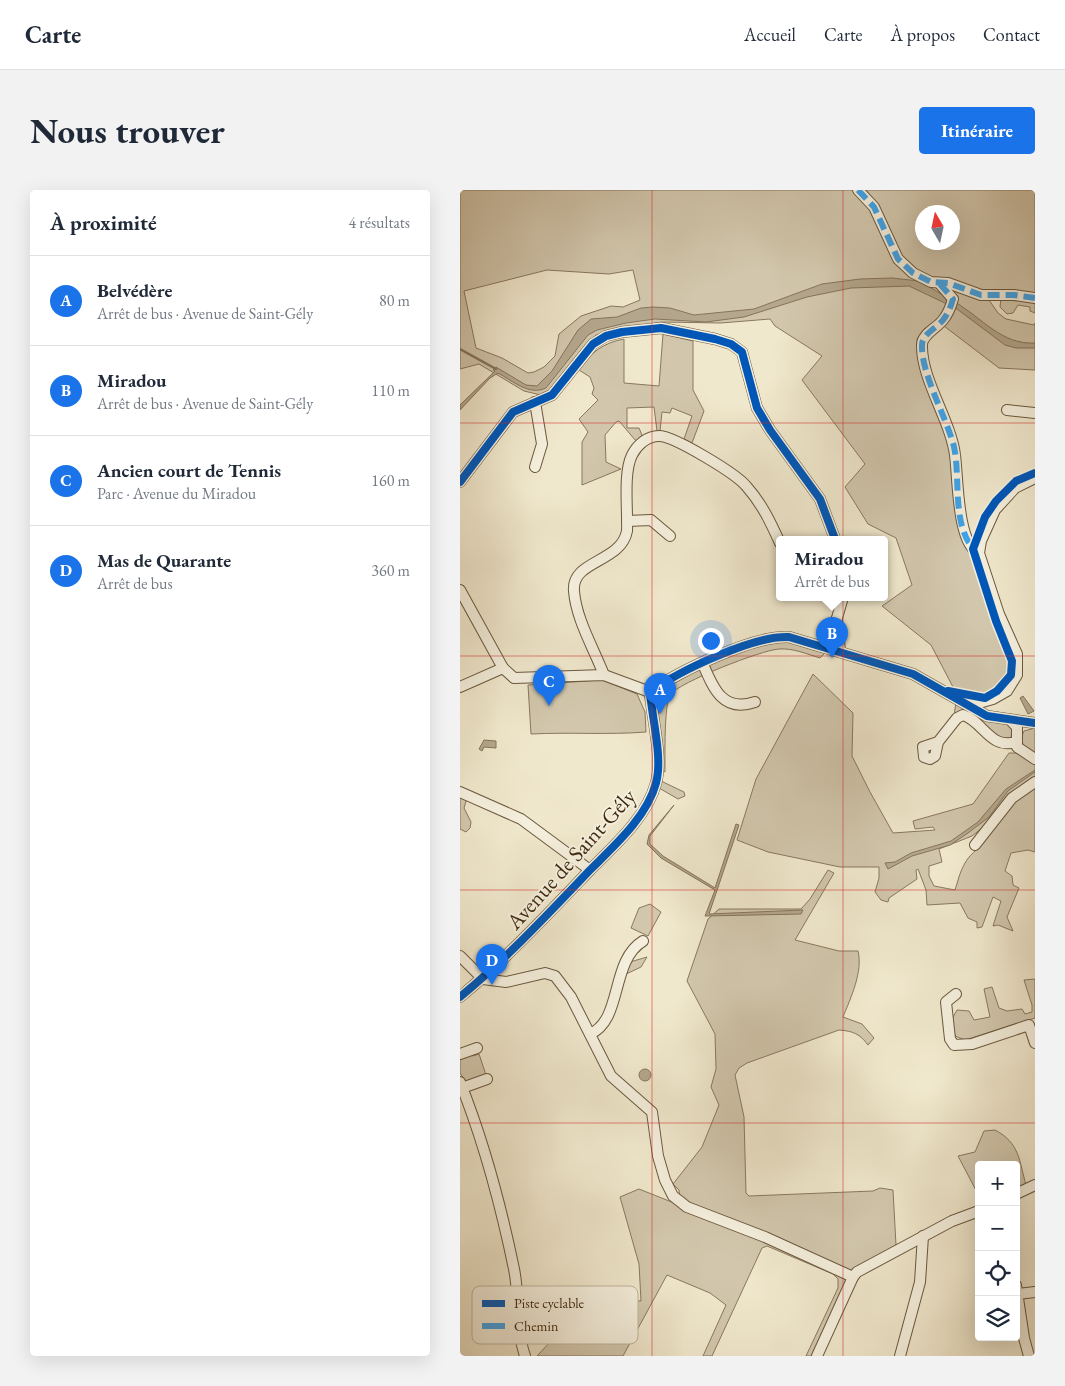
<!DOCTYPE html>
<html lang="fr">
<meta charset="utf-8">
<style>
:root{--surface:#fff;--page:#f2f2f3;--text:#1f2937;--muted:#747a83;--line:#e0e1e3;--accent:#1a73e8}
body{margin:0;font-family:"EB Garamond",serif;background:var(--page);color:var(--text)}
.controls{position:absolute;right:15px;bottom:15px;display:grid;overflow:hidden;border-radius:5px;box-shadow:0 5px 20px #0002}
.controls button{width:45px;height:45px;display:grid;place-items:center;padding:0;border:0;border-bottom:1px solid var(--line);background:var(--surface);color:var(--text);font:25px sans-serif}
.compass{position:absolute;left:455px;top:15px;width:45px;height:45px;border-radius:50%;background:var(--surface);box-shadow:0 5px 20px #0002;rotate:351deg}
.you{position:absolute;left:250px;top:450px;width:18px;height:18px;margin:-12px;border:4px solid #fff;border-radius:50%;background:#1a73e8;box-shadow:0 0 0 8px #1a73e833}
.badge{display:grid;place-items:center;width:32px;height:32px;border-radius:50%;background:var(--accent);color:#fff;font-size:16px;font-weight:700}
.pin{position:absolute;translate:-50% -41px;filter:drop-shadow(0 1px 2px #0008)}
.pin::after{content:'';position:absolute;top:26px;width:18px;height:15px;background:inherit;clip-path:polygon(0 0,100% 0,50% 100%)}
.popup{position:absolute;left:316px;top:346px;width:112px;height:65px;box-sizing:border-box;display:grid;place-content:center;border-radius:5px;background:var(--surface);filter:drop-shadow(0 1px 4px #0005);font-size:16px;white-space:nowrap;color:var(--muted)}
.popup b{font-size:19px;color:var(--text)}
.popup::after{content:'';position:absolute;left:50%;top:100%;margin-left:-10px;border:10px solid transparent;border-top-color:var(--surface)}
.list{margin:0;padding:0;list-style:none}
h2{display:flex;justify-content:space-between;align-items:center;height:65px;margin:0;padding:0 20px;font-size:21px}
h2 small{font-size:16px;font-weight:400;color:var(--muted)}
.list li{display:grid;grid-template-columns:32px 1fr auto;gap:15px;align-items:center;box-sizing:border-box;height:90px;padding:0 20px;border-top:1px solid var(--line)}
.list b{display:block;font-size:19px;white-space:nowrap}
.list p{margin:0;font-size:16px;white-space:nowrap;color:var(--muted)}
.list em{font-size:16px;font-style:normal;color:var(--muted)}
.icon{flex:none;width:28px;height:28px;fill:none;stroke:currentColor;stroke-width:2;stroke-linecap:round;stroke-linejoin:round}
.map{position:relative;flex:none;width:575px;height:1166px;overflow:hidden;border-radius:5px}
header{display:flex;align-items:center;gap:30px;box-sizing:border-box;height:70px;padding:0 25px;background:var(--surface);border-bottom:1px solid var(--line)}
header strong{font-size:24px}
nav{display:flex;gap:28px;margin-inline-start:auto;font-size:18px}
.intro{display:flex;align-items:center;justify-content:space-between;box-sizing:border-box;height:120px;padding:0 30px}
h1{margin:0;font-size:35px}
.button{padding:12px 22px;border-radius:5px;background:var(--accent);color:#fff;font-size:18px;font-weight:700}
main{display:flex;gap:30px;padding:0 30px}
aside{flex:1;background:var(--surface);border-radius:5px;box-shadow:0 5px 20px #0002}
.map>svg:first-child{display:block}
.green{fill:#d2c7ad;stroke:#88785e;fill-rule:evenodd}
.water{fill:#b4a78d;stroke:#85745b}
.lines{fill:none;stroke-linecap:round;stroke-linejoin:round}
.stream{stroke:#85745b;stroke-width:2.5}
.minor-casing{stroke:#6b583f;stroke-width:12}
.minor{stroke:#f5f0de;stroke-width:10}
.quiet{stroke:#3fa3ea;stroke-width:6;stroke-dasharray:12 6;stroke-linecap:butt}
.cycleway-casing{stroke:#f5f0de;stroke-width:11}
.cycleway{stroke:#0057b8;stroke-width:8}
.grid{fill:none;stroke:#d62828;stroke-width:1;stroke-opacity:0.55}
.labels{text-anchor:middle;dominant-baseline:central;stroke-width:4;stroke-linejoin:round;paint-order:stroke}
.street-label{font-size:22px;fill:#3f2810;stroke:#f5f0de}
.key{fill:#f5f0de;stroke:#beb4a0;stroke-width:1}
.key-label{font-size:14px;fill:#3f2810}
</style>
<header>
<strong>Carte</strong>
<nav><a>Accueil</a><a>Carte</a><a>À propos</a><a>Contact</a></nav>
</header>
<div class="intro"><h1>Nous trouver</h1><a class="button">Itinéraire</a></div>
<main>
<aside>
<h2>À proximité<small>4 résultats</small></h2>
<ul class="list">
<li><span class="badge">A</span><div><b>Belvédère</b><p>Arrêt de bus · Avenue de Saint-Gély</p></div><em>80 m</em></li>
<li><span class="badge">B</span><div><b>Miradou</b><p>Arrêt de bus · Avenue de Saint-Gély</p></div><em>110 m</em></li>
<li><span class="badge">C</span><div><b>Ancien court de Tennis</b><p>Parc · Avenue du Miradou</p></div><em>160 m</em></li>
<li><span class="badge">D</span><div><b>Mas de Quarante</b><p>Arrêt de bus</p></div><em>360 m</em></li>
</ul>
</aside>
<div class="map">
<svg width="575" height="1166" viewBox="0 0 575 1166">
<rect width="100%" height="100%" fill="#f0e8cd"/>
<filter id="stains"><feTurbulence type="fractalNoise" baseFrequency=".004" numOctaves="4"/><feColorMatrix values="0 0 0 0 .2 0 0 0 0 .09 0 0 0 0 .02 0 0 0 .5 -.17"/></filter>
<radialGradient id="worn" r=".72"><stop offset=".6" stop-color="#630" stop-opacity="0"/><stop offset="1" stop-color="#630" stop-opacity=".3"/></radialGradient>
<g class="green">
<path d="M 0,0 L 575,0 L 575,104 L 528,103 L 487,88 L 481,90 L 490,109 L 479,129 L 464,139 L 457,149 L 459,165 L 488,246 L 511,361 L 514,367 L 516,366 C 523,387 559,466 554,484 C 549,500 532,504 517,509 L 518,506 L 493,497 L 471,455 L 422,416 L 452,395 L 436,348 L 408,334 L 385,297 L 405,274 L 342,190 L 362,166 L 315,136 L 310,129 L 261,133 L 201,132 L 136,145 L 85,206 L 64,201 L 19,174 L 0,179 ZM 462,22 L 492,22 L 492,52 L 462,52 ZM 87,80 L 149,84 L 173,80 L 180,110 L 163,117 L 151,116 L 121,126 L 99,144 L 95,166 L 84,177 L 74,182 L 68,183 L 42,168 L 16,158 L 4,101 Z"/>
<polygon points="485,94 520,110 529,110 538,123 546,129 574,135 575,133 575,180 539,178 484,136 495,111"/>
<polygon points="541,108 575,110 575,123 570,121 570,117 558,115 553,123 547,124 540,117"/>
<path d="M 203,144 L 233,151 L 233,200 L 244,221 L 232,253 L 224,249 L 232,226 L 212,218 L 210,223 L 202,222 L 200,241 L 197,241 L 194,217 L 167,218 L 167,238 L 179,238 L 182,245 L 176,251 L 159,231 L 156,232 L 145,245 L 146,272 L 161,279 L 122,295 L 122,252 L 128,242 L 119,229 L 138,210 L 132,204 L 134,198 L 130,187 L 119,180 C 131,162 143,153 164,149 L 164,193 L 199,196 Z"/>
<path d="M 329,450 L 367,461 L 360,468 C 347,464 333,458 319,459 C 302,460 219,492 210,505 C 204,516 205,566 205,582 L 201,580 L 198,511 L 203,500 L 232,483 L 280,460 Z"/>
<path d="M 353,484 L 393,523 L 392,566 L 410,602 L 433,643 L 475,640 L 473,637 L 455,639 L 453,631 L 513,614 L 549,563 L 557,563 L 575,574 L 575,589 L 555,610 L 575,594 L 575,662 L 568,660 L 551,663 L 545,681 L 552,686 L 553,695 L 559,698 L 547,727 L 553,741 L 538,735 L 533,736 L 541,711 L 533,707 L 522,737 L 517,738 L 517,732 L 508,728 L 500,713 L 467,715 L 466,700 L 458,679 L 456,680 L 457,689 L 429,708 L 428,712 L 421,710 L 415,702 L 419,688 L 419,677 L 380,677 L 308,662 L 277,650 L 296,589 ZM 522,638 C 525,661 514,657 505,673 C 500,681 498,691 495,700 L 474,696 L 469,686 L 469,676 L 482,672 L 479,659 L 512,646 Z"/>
<path d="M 142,490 L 177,504 L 185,522 L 186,542 C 148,545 110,542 71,544 L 68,495 Z"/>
<polygon points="496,512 546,532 552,538 551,548 547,551 494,526"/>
<path d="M 575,538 L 575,565 C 566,558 558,554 564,541 Z"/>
<polygon points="201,591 224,602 225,606 218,609 199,598"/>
<polygon points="0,606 7,608 4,618 11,632 10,638 6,642 0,639"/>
<path d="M 368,680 L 374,683 L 335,750 L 379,761 L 398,761 C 403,782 391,807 383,827 L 402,834 L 414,848 L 408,855 C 400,844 393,841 379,840 L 287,873 L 279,878 L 275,885 L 284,927 L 286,1003 L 289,1006 L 413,1001 L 420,998 L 433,1000 L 436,1055 L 391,1081 L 220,1009 L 219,1000 L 213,994 L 242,957 L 259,915 L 251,897 L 256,879 L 255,844 L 227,791 L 248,729 L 259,719 L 341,719 L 350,709 Z"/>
<polygon points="190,714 201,722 188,746 171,738 179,718"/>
<polygon points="187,767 181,777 164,785 170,772"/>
<polygon points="575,789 575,828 505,850 495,846 492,829 497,820 509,821 514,830 530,827 524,799 532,797 539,818 547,821 562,819 565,824 572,822 572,815 564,790"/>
<polygon points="10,864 13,866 19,864 26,885 6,892 0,883 0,868"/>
<path d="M 535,940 C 560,953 559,971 566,995 L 556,1000 L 556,975 L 519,975 L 519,1006 L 498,966 L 515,962 L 524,941 Z"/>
<polygon points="179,999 317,1054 388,1090 352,1166 346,1166 378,1098 378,1089 373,1084 307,1056 302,1058 252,1166 243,1166 266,1115 250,1103 207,1085 163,1166 77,1166 104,1137 91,1109 118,1099 124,1107 129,1108 181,1111 179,1074 160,1007"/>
</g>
<g class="water">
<path d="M 432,88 L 459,91 L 490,109 L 489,115 L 449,96 L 391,98 L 347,107 L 284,127 L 246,132 L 195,129 L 166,133 L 137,140 L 128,145 L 86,198 C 69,206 53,191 38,183 L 30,188 L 0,220 L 0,215 L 35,181 L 33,180 L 36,177 L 66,195 L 77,196 L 92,181 L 118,140 L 131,129 L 157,127 L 181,118 L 193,117 L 210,118 L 234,125 L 294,119 L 362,94 L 400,89 Z"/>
<path d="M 495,112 C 522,128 542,155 575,153 L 575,158 L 556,158 L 545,155 L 493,116 Z"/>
<polygon points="563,506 574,521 568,524 560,508"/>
<polygon points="24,550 36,551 36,558 24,557 22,561 19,559"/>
<polygon points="575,580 575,582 548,601 529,627 508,643 490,655 452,666 428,679 425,673 435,672 451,663 491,651 518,632 546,599"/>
<polygon points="214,615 190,646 190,654 203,666 255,698 276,634 279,635 249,724 343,720 341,724 245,726 255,700 201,668 187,654 189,645"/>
<circle cx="185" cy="885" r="6"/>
</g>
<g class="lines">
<polyline class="stream" points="0,159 36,179"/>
<defs>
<g id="minor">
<polyline points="398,0 414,17 438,69 453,83 471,92 488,93 521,105 554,105 575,108"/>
<path d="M 480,94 L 493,109 C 491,116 488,124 483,130 C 477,138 462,144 462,155 C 461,189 491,231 495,265 C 498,286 497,355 519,363"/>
<polyline points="547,220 575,223"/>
<polyline points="75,277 82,254 75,212"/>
<polyline points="0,292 53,222 92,205 133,154 146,146 162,142 201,138 255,149 271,154 282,162 297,218 310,240 360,309 375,349"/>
<polyline points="167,331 191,330 210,346"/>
<polyline points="0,400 43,478 54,488 144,485 190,502"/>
<polyline points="377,431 380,461"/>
<polyline points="361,455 377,428 383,407"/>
<path d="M 243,474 C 253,498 263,523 295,512"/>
<path d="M 144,485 C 134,459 116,429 114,401 C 111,370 161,373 167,341 C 168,320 163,283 172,265 C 177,255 187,246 199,246 C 214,246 277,284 287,297 C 302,314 311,333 320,353"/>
<polyline points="0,497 43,478"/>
<polyline points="502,511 519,513 533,509 547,501 557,485 557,464 539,424 519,363 521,351 535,320 555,298 575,288"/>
<polyline points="552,532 557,537 557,557 575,569"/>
<path d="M 478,552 L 463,557 L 464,567 L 470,569 L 475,566 L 478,552 L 497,528 L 503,525 C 523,531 530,560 556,552"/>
<polyline points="0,602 61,629 130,680"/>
<polyline points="515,655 552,608 575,592"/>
<polyline points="0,766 23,789"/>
<polyline points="23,789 46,792 85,783 95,786 111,807 151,886 192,922 198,966 205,990 213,1006 227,1017 305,1047 393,1087"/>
<polyline points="496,804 486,812 490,849 494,855 512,854 569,835 575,853"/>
<path d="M 0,807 C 47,768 88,724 130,680 C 154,656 187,627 196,593 C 203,568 192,529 190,502 C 219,481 294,445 329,447 L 453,484 L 527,526 L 575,533"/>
<path d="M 130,844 C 163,830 150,771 183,751"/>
<polyline points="0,864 17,858"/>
<path d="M 0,892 C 24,952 41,1016 54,1079 C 60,1108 55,1137 65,1166"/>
<polyline points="2,898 27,889"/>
<polyline points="556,1004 575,995"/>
<polyline points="556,1095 564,1148 569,1166"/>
<polyline points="558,1104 575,1102"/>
<polyline points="357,1166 393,1087 397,1082 492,1031 519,1021"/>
<polyline points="440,1166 460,1092 463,1046"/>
</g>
</defs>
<use href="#minor" class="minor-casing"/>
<use href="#minor" class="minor"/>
<g class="quiet">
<polyline points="398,0 414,17 438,69 453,83 471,92 488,93 521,105 554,105 575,108"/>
<path d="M 480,94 L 493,109 C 491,116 488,124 483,130 C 477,138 462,144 462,155 C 461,184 487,228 494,257 C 501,289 491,335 515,361"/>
</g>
<defs>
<g id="cycleway">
<polyline points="0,292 53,222 92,205 133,154 146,146 162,142 201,138 255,149 271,154 282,162 297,218 310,240 360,309 375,349"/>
<polyline points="488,501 525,508 537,501 551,485 552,471 536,431 513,359 525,327 536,311 556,291 575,283"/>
<path d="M 0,807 C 47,768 88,724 130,680 C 154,656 187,627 196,593 C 203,568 192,529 190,502 C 219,481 294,445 329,447 L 453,484 L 527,526 L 575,533"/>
</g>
</defs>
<use href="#cycleway" class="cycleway-casing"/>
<use href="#cycleway" class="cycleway"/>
</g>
<path class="grid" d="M 192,0 L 192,1166M 383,0 L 383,1166M 0,233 L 575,233M 0,466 L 575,466M 0,700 L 575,700M 0,933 L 575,933"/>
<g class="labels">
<g class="street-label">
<text transform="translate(111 669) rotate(-48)">Avenue de Saint-Gély</text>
</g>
</g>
<rect x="12" y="1096" width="166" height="58" rx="8" class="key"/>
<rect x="22" y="1110" width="23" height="7" fill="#0057b8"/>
<rect x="22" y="1133" width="23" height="6" fill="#3fa3ea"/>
<g class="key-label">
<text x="54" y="1118">Piste cyclable</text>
<text x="54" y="1141">Chemin</text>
</g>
<rect width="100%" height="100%" filter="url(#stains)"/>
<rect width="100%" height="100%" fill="url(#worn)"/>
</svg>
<div class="controls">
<button>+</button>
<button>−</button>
<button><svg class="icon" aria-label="locate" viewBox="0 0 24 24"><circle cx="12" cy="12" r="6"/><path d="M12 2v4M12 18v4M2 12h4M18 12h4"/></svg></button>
<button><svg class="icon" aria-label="layers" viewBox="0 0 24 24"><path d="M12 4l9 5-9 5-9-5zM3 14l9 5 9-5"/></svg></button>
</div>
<svg class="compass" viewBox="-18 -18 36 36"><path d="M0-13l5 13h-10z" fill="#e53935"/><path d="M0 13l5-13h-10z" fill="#747a83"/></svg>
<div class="you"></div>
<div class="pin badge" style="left:200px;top:524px">A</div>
<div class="pin badge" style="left:372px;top:468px">B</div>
<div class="popup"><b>Miradou</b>Arrêt de bus</div>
<div class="pin badge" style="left:89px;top:516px">C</div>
<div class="pin badge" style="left:32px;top:795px">D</div>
</div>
</main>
